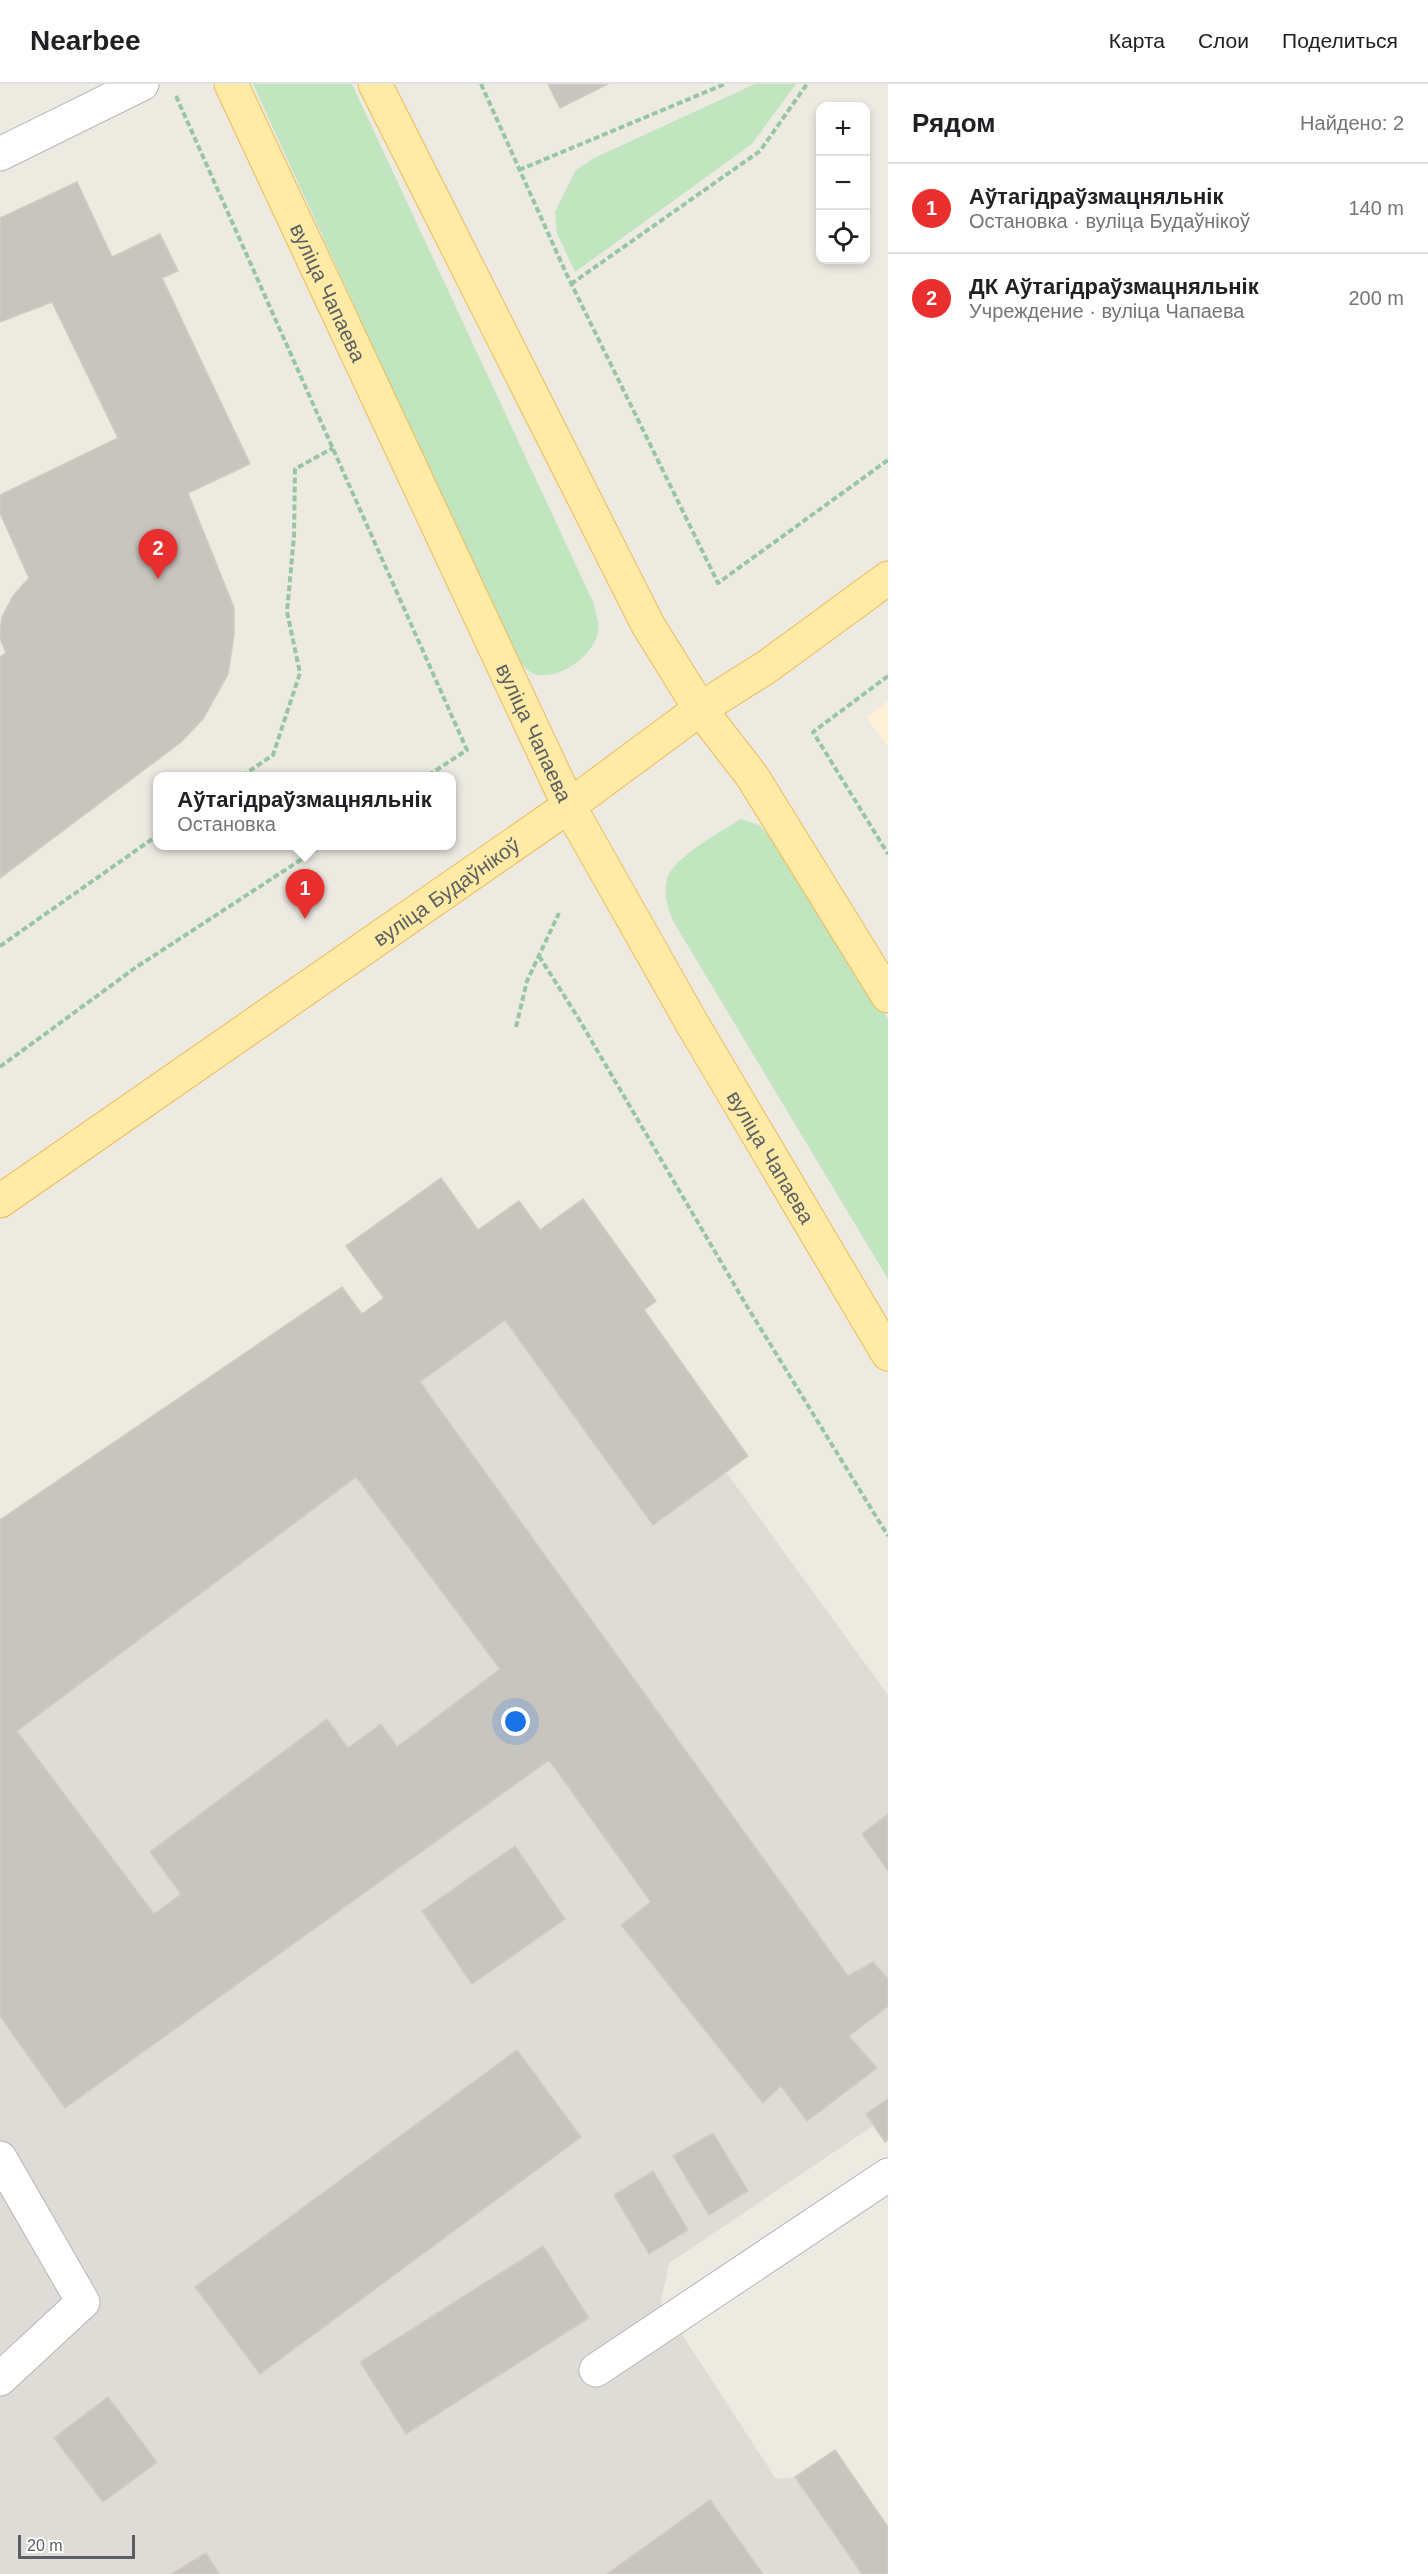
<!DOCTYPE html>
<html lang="ru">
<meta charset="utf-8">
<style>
:root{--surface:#fff;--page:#f2f2f2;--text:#202124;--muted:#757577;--line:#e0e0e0;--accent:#e82f2d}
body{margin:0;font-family:Helvetica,sans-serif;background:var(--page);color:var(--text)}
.controls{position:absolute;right:18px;top:18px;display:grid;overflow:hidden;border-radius:12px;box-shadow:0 3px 9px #0003}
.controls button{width:54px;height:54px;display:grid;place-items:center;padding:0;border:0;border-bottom:2px solid var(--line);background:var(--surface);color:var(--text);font:30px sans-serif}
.scale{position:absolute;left:18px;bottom:15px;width:117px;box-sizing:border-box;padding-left:6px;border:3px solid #5b5f63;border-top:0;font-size:16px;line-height:21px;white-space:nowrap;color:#5b5f63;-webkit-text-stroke:4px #fff;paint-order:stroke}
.you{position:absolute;left:516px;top:1638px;width:21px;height:21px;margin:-15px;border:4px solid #fff;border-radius:50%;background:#1a73e8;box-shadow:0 0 0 9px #1a73e833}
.badge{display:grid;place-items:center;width:39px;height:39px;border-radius:50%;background:var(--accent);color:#fff;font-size:20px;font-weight:700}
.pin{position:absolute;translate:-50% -50px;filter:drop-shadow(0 2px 3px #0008)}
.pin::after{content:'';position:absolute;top:32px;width:21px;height:18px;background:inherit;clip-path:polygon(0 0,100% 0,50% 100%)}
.popup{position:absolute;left:153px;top:688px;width:303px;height:78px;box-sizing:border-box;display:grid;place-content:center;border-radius:12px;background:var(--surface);filter:drop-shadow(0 2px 4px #0005);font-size:20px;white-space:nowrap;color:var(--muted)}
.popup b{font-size:22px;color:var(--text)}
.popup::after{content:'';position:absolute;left:50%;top:100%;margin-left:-12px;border:12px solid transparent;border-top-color:var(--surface)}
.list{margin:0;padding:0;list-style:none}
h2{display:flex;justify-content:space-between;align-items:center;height:78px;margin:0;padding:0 24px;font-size:26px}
h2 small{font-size:20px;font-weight:400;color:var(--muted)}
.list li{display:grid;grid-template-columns:39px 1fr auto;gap:18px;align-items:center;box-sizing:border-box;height:90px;padding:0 24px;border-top:2px solid var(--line)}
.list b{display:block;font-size:22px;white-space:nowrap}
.list p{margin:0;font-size:20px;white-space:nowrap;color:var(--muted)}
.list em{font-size:20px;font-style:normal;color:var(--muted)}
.icon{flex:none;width:33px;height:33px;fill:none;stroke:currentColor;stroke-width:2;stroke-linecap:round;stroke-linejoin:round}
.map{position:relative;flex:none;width:888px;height:2490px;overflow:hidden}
header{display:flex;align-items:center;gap:36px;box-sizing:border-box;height:84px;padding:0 30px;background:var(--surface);border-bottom:2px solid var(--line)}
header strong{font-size:28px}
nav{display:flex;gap:33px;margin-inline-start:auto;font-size:21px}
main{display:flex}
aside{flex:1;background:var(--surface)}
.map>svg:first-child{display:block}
.commercial{fill:#fdf2d7}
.industrial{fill:#dfdcd7}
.green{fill:#c1e5be}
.building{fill:#c8c5bf;stroke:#d2cbc1;stroke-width:1.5;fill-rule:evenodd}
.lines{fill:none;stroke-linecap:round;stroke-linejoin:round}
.minor-casing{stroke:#b3b6ba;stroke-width:35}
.major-casing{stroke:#f0bb58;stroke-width:35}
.path{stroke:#98c6a2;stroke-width:4;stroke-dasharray:6 3;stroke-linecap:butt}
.minor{stroke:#fff;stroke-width:33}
.major{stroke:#ffeaa6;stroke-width:33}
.labels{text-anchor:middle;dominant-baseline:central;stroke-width:5;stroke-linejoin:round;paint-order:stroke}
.street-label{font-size:21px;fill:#5b5f63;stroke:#fff}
</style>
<header>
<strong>Nearbee</strong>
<nav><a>Карта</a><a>Слои</a><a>Поделиться</a></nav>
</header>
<main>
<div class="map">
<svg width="888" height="2490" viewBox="0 0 888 2490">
<rect width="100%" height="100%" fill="#edeae2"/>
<polygon class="commercial" points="888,617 888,663 866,633"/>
<polygon class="industrial" points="441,1094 478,1146 540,1146 583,1115 656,1217 644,1227 748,1372 726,1388 888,1611 888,2056 885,2058 873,2042 669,2179 661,2218 776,2395 795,2393 835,2366 888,2443 888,2490 0,2490 0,1436 362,1230 383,1214 346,1162"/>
<g class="green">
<path d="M 253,0 L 352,0 L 594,520 C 595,528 600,540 598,548 C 593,573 558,597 534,590 C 526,587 519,576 513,570 Z"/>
<polygon points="755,0 796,0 752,60 575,188 557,149 555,128 576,86 594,74"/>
<path d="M 741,735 L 759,741 L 774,757 L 817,819 L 888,935 L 888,1195 L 673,837 C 668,824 663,809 667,795 C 672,774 722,747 741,735 Z"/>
</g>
<g class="building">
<polygon points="548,0 608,0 560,24"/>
<polygon points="77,98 112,173 160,150 178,187 162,194 250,380 188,409 234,524 234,551 228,590 203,635 181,658 0,794 0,573 6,569 0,554 0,546 2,533 13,512 29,494 0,429 0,411 118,354 52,218 0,238 0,134"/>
<path d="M 441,1094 L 478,1146 L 519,1117 L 540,1146 L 583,1115 L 656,1217 L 644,1226 L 748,1372 L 653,1441 L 505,1236 L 420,1298 L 848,1892 L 873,1878 L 888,1895 L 888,1922 L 849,1952 L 877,1984 L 807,2037 L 781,2002 L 763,2019 L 621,1841 L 651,1818 L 549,1676 L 65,2024 L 0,1932 L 0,1436 L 342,1203 L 362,1230 L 384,1214 L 346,1162 ZM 356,1393 L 500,1585 L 397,1663 L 381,1640 L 348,1664 L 327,1635 L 150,1768 L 181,1810 L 154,1830 L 17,1647 Z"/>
<polygon points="888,1730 888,1787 862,1750"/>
<polygon points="515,1762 565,1835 472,1900 422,1827"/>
<polygon points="517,1966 581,2053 260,2290 195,2203"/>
<polygon points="888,2015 888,2056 885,2058 866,2030"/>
<polygon points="713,2049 748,2107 709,2131 673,2072"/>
<polygon points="653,2087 688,2146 649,2170 614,2111"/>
<polygon points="543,2162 589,2234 406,2350 360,2278"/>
<polygon points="108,2313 157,2378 103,2418 54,2354"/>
<polygon points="835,2366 888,2443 888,2490 862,2490 795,2393"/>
<polygon points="710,2416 763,2490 607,2490"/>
<polygon points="206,2469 219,2490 171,2490"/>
</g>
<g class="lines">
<defs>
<g id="minor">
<polyline points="0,70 142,0"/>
<polyline points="0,2074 83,2218 0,2295"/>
<polyline points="596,2286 888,2091"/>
</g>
<g id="major">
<path id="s1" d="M 231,0 L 569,722 L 693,941 L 888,1270"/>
<polyline points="375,0 648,541 700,625 752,692 888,912"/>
<path id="s2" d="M 0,1117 L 569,722 L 700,625 L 768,582 L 888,494"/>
</g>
</defs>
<use href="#minor" class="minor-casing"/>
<use href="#major" class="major-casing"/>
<g class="path">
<polyline points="481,0 566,189 718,499 888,376"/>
<polyline points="176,12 467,666 427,692"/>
<polyline points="519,86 725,0"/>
<polyline points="571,200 760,67 807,0"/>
<polyline points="888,592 813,648 888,770"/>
<polyline points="242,692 273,671 300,589 287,528 294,452 295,385 333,364"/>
<polyline points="0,862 158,751"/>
<polyline points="539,872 577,932 745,1219 888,1452"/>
<polyline points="516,943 527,897 559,829"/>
<polyline points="0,983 135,884 322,762"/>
</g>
<use href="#minor" class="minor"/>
<use href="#major" class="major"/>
</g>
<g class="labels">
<g class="street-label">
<text stroke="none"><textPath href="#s1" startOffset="230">вуліца Чапаева</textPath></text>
<text stroke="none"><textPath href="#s1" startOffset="716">вуліца Чапаева</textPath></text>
<text stroke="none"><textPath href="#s2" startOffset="543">вуліца Будаўнікоў</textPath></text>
<text stroke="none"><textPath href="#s1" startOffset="1202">вуліца Чапаева</textPath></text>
</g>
</g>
</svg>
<div class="controls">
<button>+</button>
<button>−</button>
<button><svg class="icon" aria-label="locate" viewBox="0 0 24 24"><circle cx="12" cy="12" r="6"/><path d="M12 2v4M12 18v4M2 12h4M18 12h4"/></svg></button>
</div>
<div class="scale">20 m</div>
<div class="you"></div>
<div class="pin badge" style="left:305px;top:835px">1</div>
<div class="popup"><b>Аўтагідраўзмацняльнік</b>Остановка</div>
<div class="pin badge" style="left:158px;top:495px">2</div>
</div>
<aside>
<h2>Рядом<small>Найдено: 2</small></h2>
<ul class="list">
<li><span class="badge">1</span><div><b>Аўтагідраўзмацняльнік</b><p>Остановка · вуліца Будаўнікоў</p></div><em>140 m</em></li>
<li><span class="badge">2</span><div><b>ДК Аўтагідраўзмацняльнік</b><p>Учреждение · вуліца Чапаева</p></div><em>200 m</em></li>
</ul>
</aside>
</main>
